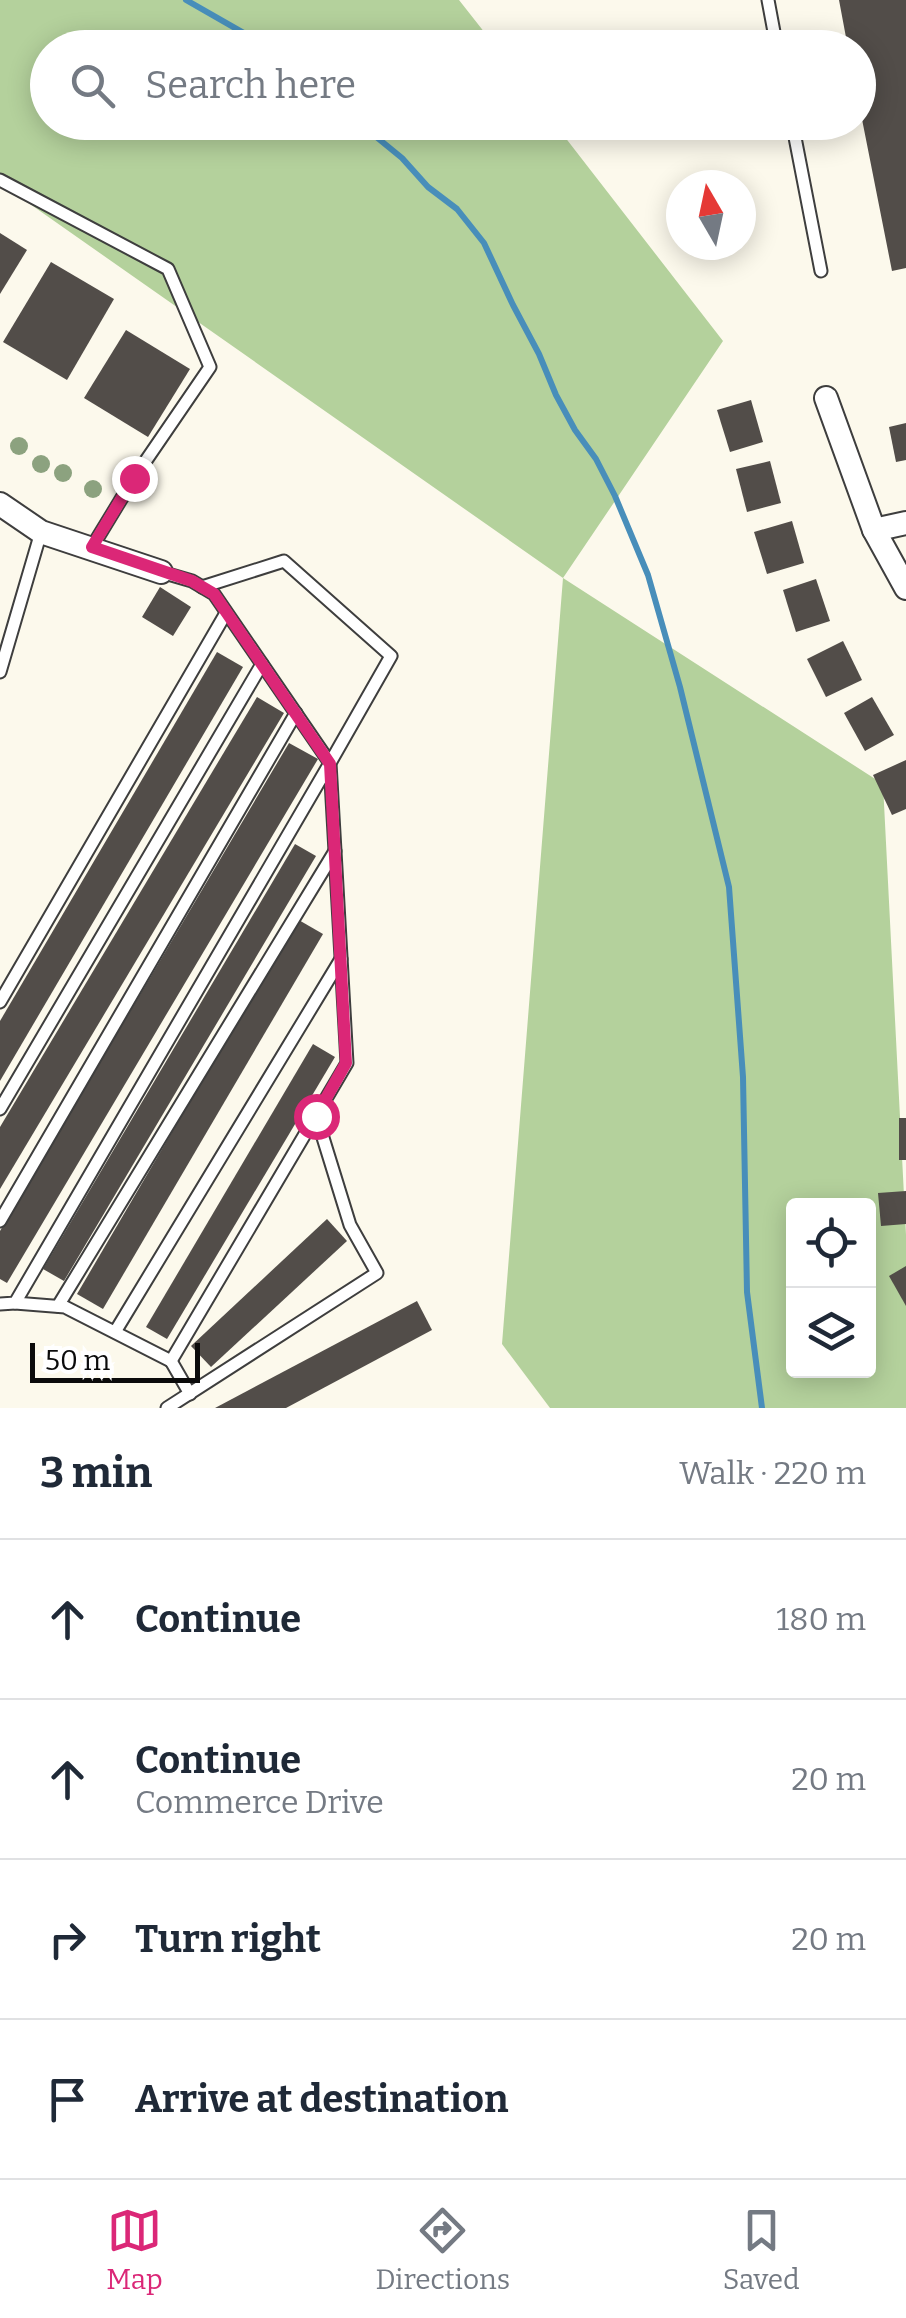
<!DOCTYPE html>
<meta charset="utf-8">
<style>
:root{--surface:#fff;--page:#f2f2f3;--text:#1f2937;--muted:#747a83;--line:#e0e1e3;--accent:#db2777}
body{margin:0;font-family:Bitter,serif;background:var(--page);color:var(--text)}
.controls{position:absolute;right:30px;bottom:30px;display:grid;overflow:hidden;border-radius:10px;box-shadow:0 5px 25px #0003}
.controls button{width:90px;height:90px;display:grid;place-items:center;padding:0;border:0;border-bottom:2px solid var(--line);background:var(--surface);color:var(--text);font:50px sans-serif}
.compass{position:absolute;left:666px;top:170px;width:90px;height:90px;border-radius:50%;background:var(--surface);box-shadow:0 5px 25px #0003;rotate:351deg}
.scale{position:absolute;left:30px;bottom:25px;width:170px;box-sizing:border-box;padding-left:10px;border:5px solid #0b0b0b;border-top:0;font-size:28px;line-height:35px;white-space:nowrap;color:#0b0b0b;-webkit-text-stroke:8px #fff;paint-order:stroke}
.stop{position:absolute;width:30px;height:30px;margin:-22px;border:8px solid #db2777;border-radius:50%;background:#fff}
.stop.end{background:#db2777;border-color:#fff;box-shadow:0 2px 10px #0008}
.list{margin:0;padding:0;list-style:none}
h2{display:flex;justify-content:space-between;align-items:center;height:130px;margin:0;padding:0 40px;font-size:42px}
h2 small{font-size:32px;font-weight:400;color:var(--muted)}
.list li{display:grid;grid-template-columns:65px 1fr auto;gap:30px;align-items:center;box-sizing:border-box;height:160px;padding:0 40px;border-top:2px solid var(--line)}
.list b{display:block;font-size:38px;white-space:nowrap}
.list p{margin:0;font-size:32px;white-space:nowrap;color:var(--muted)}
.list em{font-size:32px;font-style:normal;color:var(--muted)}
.icon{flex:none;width:55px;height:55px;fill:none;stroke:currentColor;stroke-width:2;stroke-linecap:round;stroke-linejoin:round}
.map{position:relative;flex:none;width:906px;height:1408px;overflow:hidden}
.search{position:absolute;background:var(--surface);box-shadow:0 5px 25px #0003;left:30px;right:30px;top:30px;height:110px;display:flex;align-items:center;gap:25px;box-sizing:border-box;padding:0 35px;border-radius:55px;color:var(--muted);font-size:38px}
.sheet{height:770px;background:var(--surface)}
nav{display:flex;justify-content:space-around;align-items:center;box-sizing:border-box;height:140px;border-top:2px solid var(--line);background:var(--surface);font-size:28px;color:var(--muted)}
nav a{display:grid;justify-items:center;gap:5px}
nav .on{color:var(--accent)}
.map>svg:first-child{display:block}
.forest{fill:#b4d19c;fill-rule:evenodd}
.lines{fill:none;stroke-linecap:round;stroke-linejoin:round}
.stream{stroke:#488eba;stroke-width:6}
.building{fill:#524d49}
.service-casing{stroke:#3e3e3e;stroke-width:15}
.minor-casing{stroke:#3e3e3e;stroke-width:26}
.service{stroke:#fff;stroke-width:11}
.minor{stroke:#fff;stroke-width:22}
.tree{fill:#8ca27f}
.route{stroke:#db2777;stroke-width:12}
</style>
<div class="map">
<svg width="906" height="1408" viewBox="0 0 906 1408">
<rect width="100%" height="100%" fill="#fcf9ec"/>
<path class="forest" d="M 0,0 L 459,0 L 496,47 L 48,48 L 48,122 L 554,123 L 723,341 L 563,578 L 883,784 L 906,1235 L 906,1408 L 550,1408 L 502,1344 L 563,578 L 0,183 ZM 794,1206 L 868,1206 L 868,1370 L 794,1370 Z"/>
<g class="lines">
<g class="stream">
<polyline points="186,0 270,48"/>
<polyline points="358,122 402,158 428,187 457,209 484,243 513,305 539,354 556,395 575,430 596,459 615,496 648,575 680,687 729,887 743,1077 747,1292 762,1408"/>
</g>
</g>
<g class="building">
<polygon points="839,0 906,0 906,268 892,271 858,99 858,48 848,48"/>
<polygon points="0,233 27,250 0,294"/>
<polygon points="51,262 114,299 67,380 3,342"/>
<polygon points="126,330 190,369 148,437 84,398"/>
<polygon points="751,400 763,442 730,452 717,410"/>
<polygon points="906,423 906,460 896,462 889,427"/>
<polygon points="770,461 781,503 747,512 736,469"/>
<polygon points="792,521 804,563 767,574 754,532"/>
<polygon points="816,579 830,621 796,632 783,590"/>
<polygon points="160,587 191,607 173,636 142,617"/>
<polygon points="843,641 862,680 826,697 807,659"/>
<polygon points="217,652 243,667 0,1081 0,1021"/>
<polygon points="257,697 284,713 0,1189 0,1127"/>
<polygon points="872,697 894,735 865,751 844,713"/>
<polygon points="289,743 318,759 7,1283 0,1279 0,1231"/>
<polygon points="906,760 906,809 892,815 873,775"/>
<polygon points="295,844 316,856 64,1281 43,1269"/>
<polygon points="297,919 323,934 103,1309 77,1294"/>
<polygon points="313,1044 335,1057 167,1339 146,1327"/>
<rect x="899" y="1118" width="7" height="42"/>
<polygon points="906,1191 906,1224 881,1226 878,1193"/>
<polygon points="327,1219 347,1241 211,1367 191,1346"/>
<polygon points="906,1266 906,1306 889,1276"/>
<polygon points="417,1301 432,1330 286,1408 215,1408"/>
</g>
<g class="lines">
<defs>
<g id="service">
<polyline points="768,0 777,48"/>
<polyline points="792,122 821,271"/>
<polyline points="0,180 168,269 210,367 134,478 92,547"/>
<polyline points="0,672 41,532"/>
<polyline points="0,1002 226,613"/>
<polyline points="0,1109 262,664"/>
<polyline points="0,1221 296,713"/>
<polyline points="15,1303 65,1307 171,1361 347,1063 330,763 391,656 284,561 202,587"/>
<polyline points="0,1304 15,1303 330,763 214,594 192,581 161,572"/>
<polyline points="58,1306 335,851"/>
<polyline points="115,1332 341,959"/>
<polyline points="171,1361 190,1394"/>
<polyline points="167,1408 377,1273 350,1225 316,1115"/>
</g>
<g id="minor">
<polyline points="826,398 874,530 906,588"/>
<polyline points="0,504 41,532 161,572"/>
<polyline points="874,530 906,523"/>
</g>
</defs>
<use href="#service" class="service-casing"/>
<use href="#minor" class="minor-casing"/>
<use href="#service" class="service"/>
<use href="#minor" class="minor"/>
</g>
<g class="tree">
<circle cx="19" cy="446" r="9"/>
<circle cx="41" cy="464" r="9"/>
<circle cx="63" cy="473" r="9"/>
<circle cx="93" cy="489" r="9"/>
</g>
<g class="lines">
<polyline class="route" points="134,478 92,547 192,581 214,594 330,764 346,1063 316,1116"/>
</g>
</svg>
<div class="controls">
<button><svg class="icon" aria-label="locate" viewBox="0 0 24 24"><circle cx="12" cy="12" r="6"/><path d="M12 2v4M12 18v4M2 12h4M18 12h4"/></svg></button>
<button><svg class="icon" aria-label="layers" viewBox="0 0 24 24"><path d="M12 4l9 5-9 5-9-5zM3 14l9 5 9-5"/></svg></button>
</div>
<svg class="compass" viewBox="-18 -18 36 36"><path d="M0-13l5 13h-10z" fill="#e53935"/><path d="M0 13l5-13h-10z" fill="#747a83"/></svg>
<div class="scale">50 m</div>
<div class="stop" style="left:316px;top:1116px"></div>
<div class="stop end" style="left:134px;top:478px"></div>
<div class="search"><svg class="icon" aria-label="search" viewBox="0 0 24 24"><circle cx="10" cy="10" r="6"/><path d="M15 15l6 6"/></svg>Search here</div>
</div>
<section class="sheet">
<h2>3 min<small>Walk · 220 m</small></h2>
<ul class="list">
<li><svg class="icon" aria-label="ahead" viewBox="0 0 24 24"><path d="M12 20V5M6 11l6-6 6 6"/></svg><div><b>Continue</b></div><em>180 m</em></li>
<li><svg class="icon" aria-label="ahead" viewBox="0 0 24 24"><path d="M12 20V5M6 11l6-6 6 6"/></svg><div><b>Continue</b><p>Commerce Drive</p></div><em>20 m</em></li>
<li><svg class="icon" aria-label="right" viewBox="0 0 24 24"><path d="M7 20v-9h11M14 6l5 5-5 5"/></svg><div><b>Turn right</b></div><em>20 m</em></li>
<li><svg class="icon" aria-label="arrive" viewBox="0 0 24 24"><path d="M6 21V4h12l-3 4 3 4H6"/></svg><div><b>Arrive at destination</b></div></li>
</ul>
</section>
<nav>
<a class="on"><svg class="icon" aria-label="map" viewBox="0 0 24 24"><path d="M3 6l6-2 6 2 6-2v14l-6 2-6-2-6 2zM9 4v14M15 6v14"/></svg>Map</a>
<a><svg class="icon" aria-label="directions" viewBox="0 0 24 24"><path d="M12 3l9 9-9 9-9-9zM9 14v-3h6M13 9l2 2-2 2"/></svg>Directions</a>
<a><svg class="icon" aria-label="saved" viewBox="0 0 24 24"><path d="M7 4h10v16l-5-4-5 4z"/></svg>Saved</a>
</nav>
